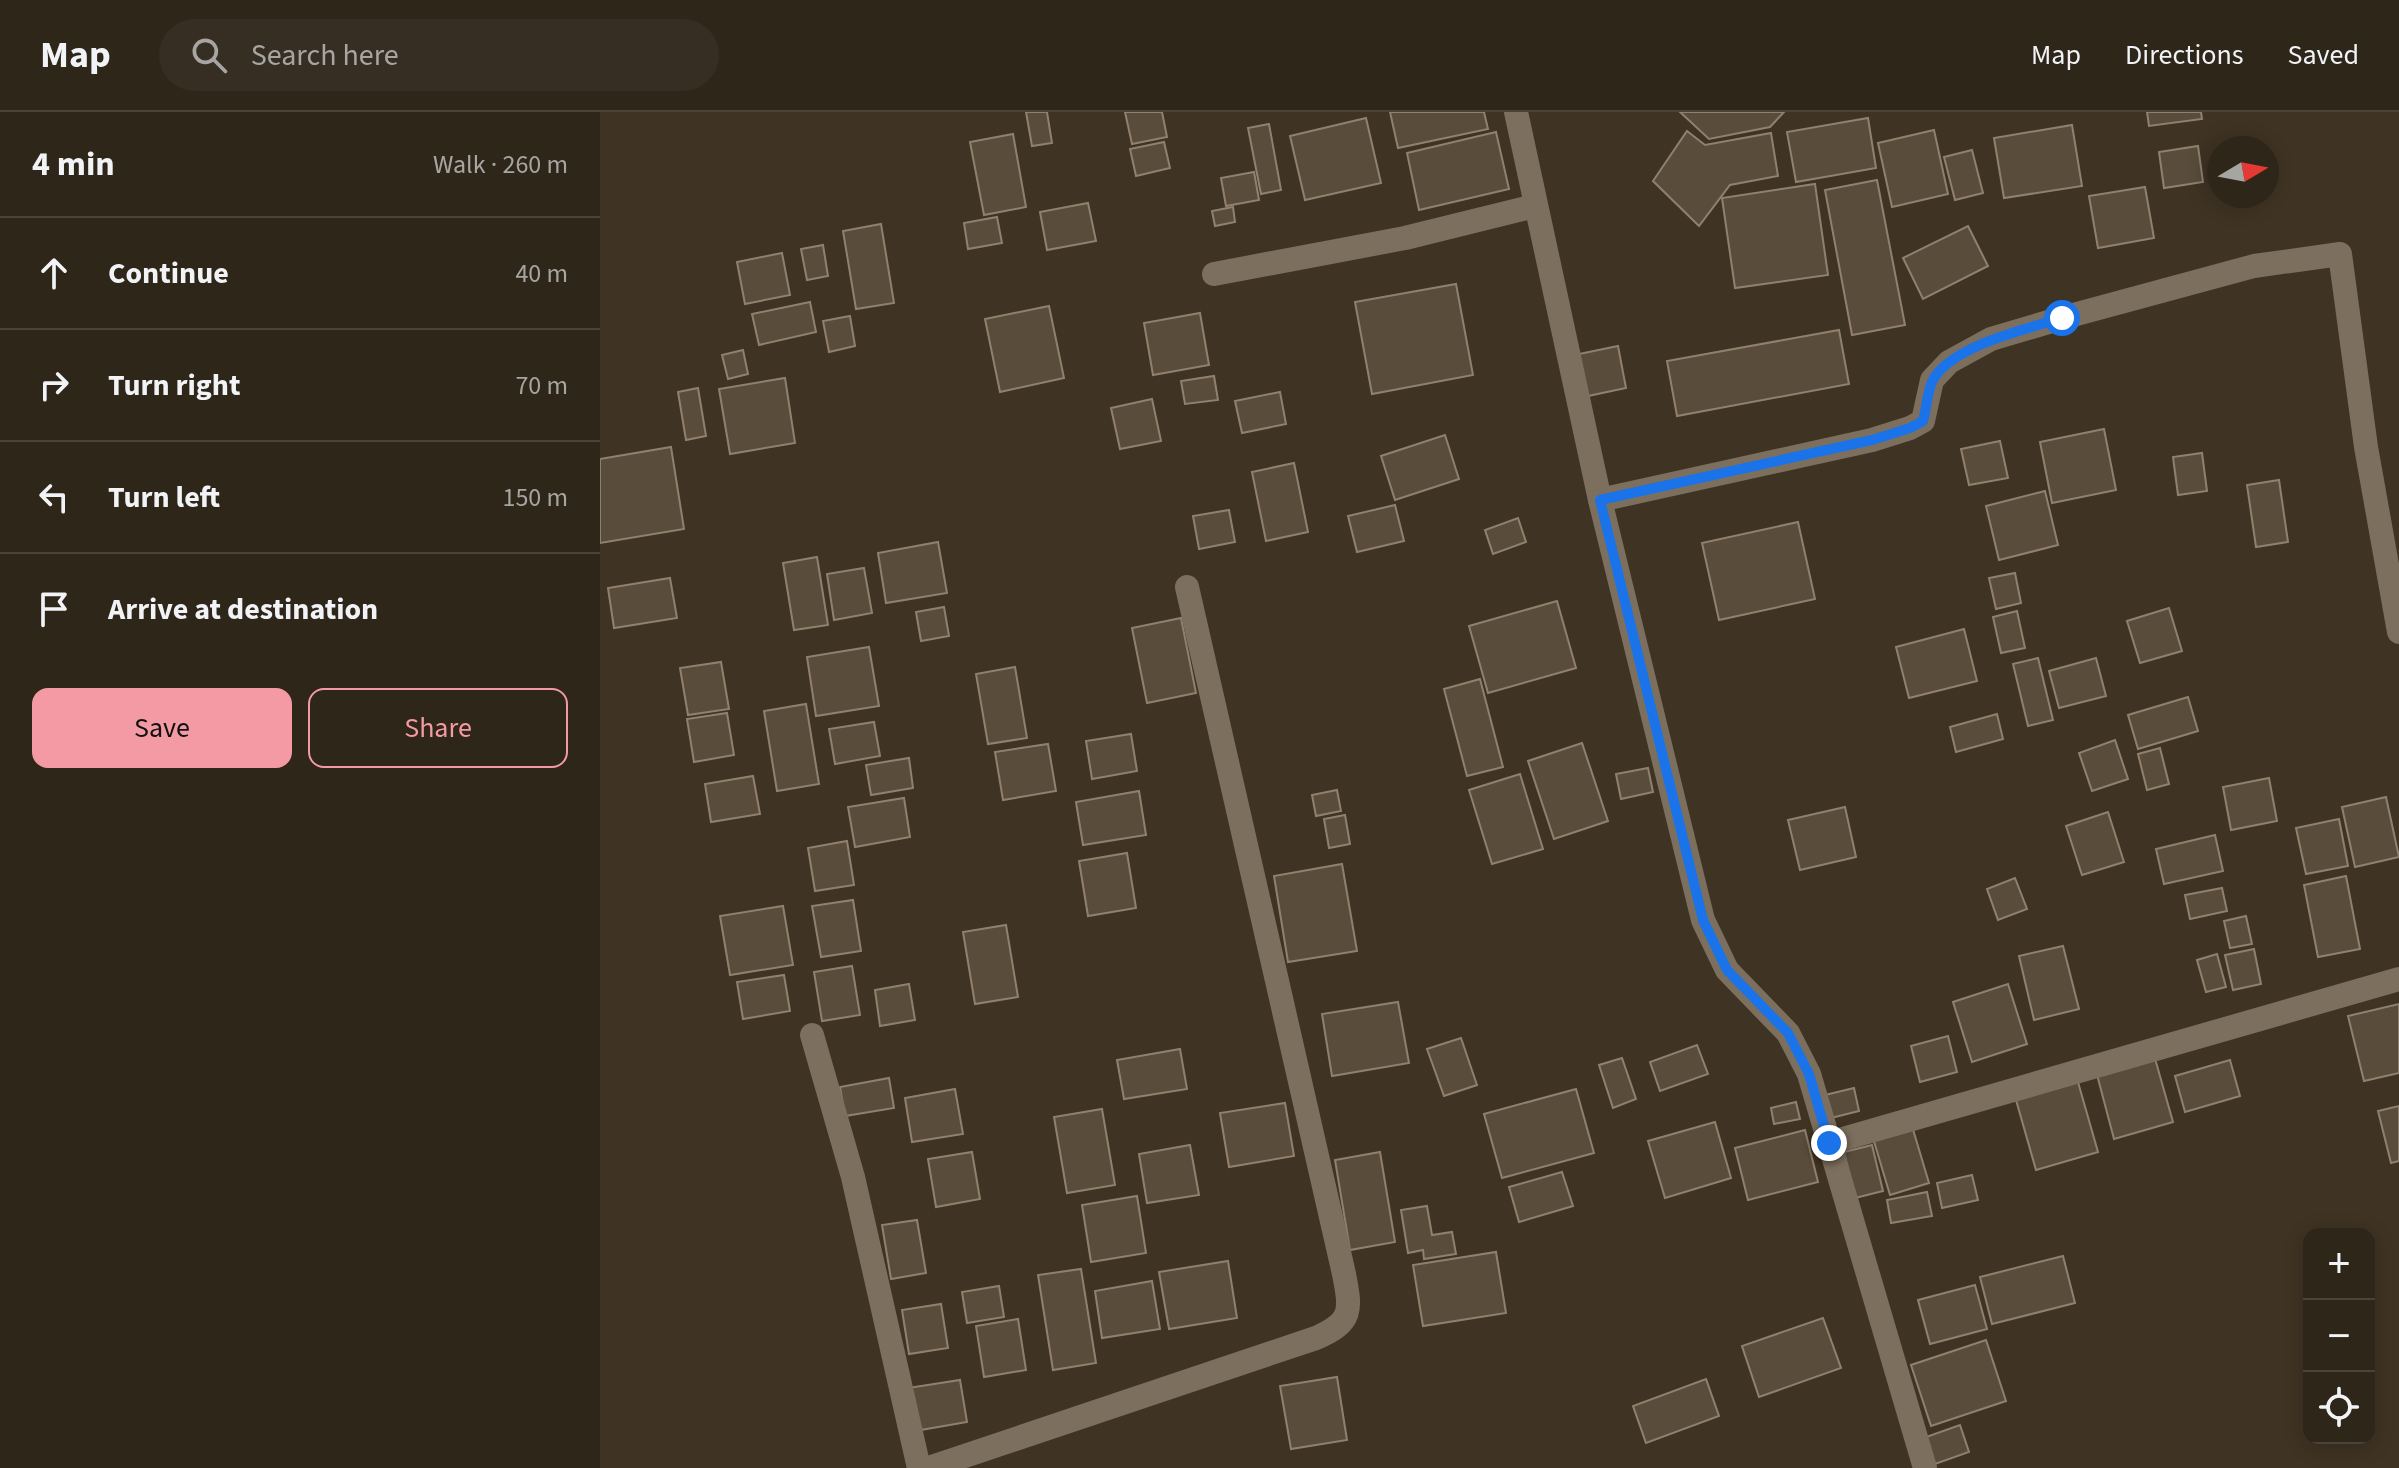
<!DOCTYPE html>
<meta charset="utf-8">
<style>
:root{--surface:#2f261a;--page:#372e23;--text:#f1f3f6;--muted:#a7a5a2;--line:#4a4339;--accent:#f49aa4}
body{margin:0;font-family:"Source Sans 3",sans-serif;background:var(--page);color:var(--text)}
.controls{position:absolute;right:24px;bottom:24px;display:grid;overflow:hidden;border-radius:16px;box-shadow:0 4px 20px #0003}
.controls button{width:72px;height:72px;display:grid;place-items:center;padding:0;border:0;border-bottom:2px solid var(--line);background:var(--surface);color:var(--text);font:40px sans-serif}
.compass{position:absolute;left:1607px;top:24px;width:72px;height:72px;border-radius:50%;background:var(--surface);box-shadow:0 4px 20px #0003;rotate:80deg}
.stop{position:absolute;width:24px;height:24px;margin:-18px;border:6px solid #1a73e8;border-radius:50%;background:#fff}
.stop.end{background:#1a73e8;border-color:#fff;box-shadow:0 2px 8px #0008}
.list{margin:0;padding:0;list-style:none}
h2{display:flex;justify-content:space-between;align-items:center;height:104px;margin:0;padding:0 32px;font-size:34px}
h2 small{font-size:26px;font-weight:400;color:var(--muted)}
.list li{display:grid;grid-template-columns:52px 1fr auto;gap:24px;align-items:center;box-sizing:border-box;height:112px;padding:0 32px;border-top:2px solid var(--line)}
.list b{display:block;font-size:30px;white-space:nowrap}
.list em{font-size:26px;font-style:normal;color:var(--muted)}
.actions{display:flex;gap:16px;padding:24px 32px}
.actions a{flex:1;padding:18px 0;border:2px solid var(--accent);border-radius:16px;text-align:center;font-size:28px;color:var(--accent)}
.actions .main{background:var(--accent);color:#111}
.icon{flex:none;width:44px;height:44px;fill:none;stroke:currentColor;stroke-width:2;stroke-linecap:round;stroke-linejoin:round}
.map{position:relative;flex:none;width:1799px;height:1356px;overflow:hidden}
header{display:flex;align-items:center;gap:48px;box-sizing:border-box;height:112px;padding:0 40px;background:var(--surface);border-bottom:2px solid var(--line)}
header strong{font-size:38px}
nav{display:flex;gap:44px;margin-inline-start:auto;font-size:28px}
.search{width:560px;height:72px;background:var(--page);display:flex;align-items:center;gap:20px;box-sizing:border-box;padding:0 28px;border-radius:44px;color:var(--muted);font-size:30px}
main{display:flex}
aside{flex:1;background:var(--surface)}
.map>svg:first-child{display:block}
.building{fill:#594c3b;stroke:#8f816e;stroke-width:2}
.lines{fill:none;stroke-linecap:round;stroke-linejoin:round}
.minor{stroke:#7d6f5d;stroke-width:24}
.route{stroke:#1a73e8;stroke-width:10}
</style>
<header>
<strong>Map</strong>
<div class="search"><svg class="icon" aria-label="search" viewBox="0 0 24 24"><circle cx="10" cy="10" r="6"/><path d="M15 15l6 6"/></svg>Search here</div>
<nav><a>Map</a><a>Directions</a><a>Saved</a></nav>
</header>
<main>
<aside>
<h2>4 min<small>Walk · 260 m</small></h2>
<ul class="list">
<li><svg class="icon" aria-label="ahead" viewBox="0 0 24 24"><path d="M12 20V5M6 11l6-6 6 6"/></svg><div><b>Continue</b></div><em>40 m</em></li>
<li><svg class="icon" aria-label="right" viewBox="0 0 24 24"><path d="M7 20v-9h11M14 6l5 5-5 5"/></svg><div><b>Turn right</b></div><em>70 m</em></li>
<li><svg class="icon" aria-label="left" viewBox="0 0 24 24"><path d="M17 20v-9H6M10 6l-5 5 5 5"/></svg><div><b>Turn left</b></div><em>150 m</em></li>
<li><svg class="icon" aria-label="arrive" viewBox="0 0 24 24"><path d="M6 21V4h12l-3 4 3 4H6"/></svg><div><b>Arrive at destination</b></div></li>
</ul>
<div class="actions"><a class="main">Save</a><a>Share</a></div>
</aside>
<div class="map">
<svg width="1799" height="1356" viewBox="0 0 1799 1356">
<rect width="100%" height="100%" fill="#3f3323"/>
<g class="building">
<polygon points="426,0 447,0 452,31 432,34"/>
<polygon points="525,0 562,0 567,25 532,32"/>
<polygon points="790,0 884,0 888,17 798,36"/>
<polygon points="1080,0 1184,0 1170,15 1109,27"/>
<polygon points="1547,0 1601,0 1602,7 1549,14"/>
<polygon points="766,6 781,71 705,88 690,24"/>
<polygon points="1268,6 1276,56 1196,70 1187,20"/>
<polygon points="669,12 681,78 661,82 648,16"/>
<polygon points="1472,13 1482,74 1404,86 1394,26"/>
<polygon points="1334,18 1348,82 1292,95 1278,31"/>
<polygon points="1087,19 1105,33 1171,21 1178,64 1130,73 1099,114 1053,69"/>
<polygon points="896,20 909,77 819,98 807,41"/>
<polygon points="413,22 426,95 384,103 370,30"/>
<polygon points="564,30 570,56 536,64 530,37"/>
<polygon points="1598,34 1603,70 1564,76 1559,40"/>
<polygon points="1372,38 1383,81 1355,88 1344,45"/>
<polygon points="654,60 659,88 626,94 621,66"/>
<polygon points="1277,68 1305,213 1252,223 1225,78"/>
<polygon points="1215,72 1228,163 1135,176 1122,86"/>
<polygon points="1545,75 1554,126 1498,136 1489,84"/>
<polygon points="488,91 496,129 447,138 440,100"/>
<polygon points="633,95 635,110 615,114 612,99"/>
<polygon points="397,105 402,131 368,137 364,111"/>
<polygon points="281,112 294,191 256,197 243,119"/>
<polygon points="1368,114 1388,154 1323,187 1303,146"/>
<polygon points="223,133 228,164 207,168 201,137"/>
<polygon points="182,141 190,183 145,192 137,150"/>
<polygon points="856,172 873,263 772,282 755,190"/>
<polygon points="210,190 216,220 159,233 152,202"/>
<polygon points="449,194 464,266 400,280 385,207"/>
<polygon points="600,201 609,253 553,263 544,211"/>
<polygon points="250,204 255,234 229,240 223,209"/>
<polygon points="1239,218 1249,272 1077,304 1067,249"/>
<polygon points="1018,234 1026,276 988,284 979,242"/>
<polygon points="143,238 148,262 128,267 122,243"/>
<polygon points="614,264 618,288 585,292 581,269"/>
<polygon points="185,266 195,331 130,342 119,277"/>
<polygon points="98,276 106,324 86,328 78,280"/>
<polygon points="680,280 686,312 642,321 635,289"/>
<polygon points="552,287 561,329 520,337 511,296"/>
<polygon points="1504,317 1516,378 1452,391 1440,330"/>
<polygon points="845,323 859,367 795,388 781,344"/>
<polygon points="1400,329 1408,366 1369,373 1361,337"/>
<polygon points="71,335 84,417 0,431 0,347"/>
<polygon points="1602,341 1607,379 1578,383 1573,345"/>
<polygon points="694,351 708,420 666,429 652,360"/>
<polygon points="1679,368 1688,430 1656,435 1647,373"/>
<polygon points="1445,379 1458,433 1399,448 1386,394"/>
<polygon points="795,393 804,429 757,440 748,404"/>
<polygon points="629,398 635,430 599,437 593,404"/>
<polygon points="918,406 926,430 893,442 885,418"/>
<polygon points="1198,410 1215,487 1119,508 1102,431"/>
<polygon points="338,430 347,481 286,491 278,441"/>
<polygon points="217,445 228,513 194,518 183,451"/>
<polygon points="264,456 272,501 234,508 227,462"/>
<polygon points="1415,461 1421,491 1396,497 1389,466"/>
<polygon points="70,466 77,506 14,516 8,476"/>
<polygon points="957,489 976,556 888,581 869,514"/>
<polygon points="344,495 349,524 321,529 316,500"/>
<polygon points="1569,496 1582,539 1540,551 1527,509"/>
<polygon points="1417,499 1425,536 1401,541 1393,505"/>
<polygon points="581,506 596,581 547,591 532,516"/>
<polygon points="1364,517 1377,569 1309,586 1296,535"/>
<polygon points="269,535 279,594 216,604 207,545"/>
<polygon points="1438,546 1453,608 1428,614 1413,552"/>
<polygon points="1496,546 1506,584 1459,596 1449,559"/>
<polygon points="121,550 129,597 88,603 80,556"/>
<polygon points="415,555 427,626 388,632 376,562"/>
<polygon points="880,567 903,655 867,664 844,577"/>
<polygon points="1588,585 1598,619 1538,637 1528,603"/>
<polygon points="206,592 219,672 177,679 164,599"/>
<polygon points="127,601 134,643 94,650 87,607"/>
<polygon points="1397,602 1403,627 1356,640 1350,615"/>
<polygon points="274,610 280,644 235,652 229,617"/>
<polygon points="531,622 537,659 492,667 486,629"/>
<polygon points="1515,628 1528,667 1492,679 1479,641"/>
<polygon points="982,631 1008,709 954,727 928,649"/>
<polygon points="448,632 456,679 403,688 395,640"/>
<polygon points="1560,636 1569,672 1547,678 1538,642"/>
<polygon points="309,646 313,676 271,683 266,653"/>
<polygon points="1048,656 1053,680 1021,687 1016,662"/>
<polygon points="920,662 943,737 892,752 869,678"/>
<polygon points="153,664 160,702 111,710 105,672"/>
<polygon points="1669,666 1677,709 1631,718 1623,675"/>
<polygon points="737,678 741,699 716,704 712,683"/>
<polygon points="539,679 546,723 483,733 476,690"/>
<polygon points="1786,685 1799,745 1755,755 1742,695"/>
<polygon points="304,686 310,725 255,735 248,695"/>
<polygon points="1245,695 1256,745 1200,758 1188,708"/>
<polygon points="1508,700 1524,750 1482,763 1466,714"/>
<polygon points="745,703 750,732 729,736 724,707"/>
<polygon points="1739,707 1748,754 1706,762 1696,716"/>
<polygon points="1615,723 1623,759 1564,772 1556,737"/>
<polygon points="247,729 254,773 215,779 208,736"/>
<polygon points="527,741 536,796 488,804 479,749"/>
<polygon points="742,752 757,839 688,850 674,764"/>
<polygon points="1746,764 1760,837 1718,845 1704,773"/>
<polygon points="1415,766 1427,797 1398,808 1387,777"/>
<polygon points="1622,776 1627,799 1590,807 1585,783"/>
<polygon points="253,788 261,839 221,845 212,794"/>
<polygon points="183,794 193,853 130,863 120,804"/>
<polygon points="1646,804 1652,832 1630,836 1624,809"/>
<polygon points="406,813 418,885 375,892 363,820"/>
<polygon points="1463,834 1479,897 1434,908 1419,844"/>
<polygon points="1654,837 1661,872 1633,878 1625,843"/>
<polygon points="1617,842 1626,875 1606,880 1597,848"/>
<polygon points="252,854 260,903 222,909 214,860"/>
<polygon points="184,863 190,899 143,907 137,870"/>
<polygon points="309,872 315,908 280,914 275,878"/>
<polygon points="1408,872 1427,932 1372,950 1353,890"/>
<polygon points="798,890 809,951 732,964 722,902"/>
<polygon points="1799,892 1799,961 1764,969 1748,904"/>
<polygon points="1348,924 1357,960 1320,970 1311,934"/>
<polygon points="861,926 877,973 844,984 827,937"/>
<polygon points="1097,933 1108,962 1060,979 1050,950"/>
<polygon points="580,937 587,977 524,987 517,948"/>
<polygon points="1554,943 1573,1010 1514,1027 1496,959"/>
<polygon points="1022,946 1036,987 1013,996 999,953"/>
<polygon points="1630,948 1640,984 1585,1000 1575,964"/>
<polygon points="289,966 294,996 245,1004 240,975"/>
<polygon points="1478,970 1498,1040 1436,1058 1416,988"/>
<polygon points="1254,976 1259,999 1231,1006 1225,983"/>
<polygon points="355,977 363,1022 312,1030 305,986"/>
<polygon points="976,977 994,1041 902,1066 884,1002"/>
<polygon points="1196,990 1200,1007 1174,1012 1171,996"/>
<polygon points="685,991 694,1044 629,1055 620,1001"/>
<polygon points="1799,994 1799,1049 1791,1051 1778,999"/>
<polygon points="502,997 515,1073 467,1081 454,1005"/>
<polygon points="1115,1010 1131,1066 1065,1086 1048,1029"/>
<polygon points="1312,1014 1329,1071 1290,1083 1273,1026"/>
<polygon points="1205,1018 1218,1070 1148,1088 1135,1036"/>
<polygon points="590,1033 599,1083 547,1091 539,1042"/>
<polygon points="1272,1033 1283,1079 1255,1086 1244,1040"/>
<polygon points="372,1040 380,1087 336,1095 328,1047"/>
<polygon points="780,1040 795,1130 750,1138 735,1048"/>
<polygon points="962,1060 973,1094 919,1110 909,1075"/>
<polygon points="1372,1063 1378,1088 1342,1096 1337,1071"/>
<polygon points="1327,1080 1332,1104 1291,1111 1287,1088"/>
<polygon points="537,1084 546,1141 491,1150 482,1093"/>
<polygon points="827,1094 832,1123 852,1120 856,1142 824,1147 823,1138 808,1141 801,1098"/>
<polygon points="317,1108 326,1161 291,1167 282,1113"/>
<polygon points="896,1140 906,1201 823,1214 813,1153"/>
<polygon points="1463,1144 1475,1191 1392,1212 1380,1165"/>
<polygon points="628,1149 637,1206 569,1217 559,1160"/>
<polygon points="481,1157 496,1251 453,1258 438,1163"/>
<polygon points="552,1169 560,1217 502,1226 495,1179"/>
<polygon points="1375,1173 1387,1217 1330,1232 1318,1188"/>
<polygon points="399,1174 404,1205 367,1211 362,1180"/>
<polygon points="341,1192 348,1236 309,1242 302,1198"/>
<polygon points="1223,1206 1241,1256 1159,1285 1142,1234"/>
<polygon points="418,1207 426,1258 384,1265 376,1214"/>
<polygon points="1386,1228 1406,1289 1331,1314 1311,1253"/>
<polygon points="737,1265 747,1328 691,1337 680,1274"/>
<polygon points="1106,1267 1119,1304 1046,1331 1033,1294"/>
<polygon points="360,1268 367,1310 315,1319 308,1276"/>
<polygon points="1360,1313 1369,1340 1335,1352 1326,1325"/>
</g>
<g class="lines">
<g class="minor">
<polyline points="916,0 1000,388 1103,808 1127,858 1188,921 1209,962 1325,1356"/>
<polyline points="614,162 805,126 935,94"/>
<polyline points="1000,388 1272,328 1310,316 1323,309 1332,268 1349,250 1391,227 1462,206 1654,154 1740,142 1766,335 1799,520"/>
<polyline points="212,923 253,1065 319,1356"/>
<polyline points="1229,1031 1799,867"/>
<path d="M 329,1356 L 716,1226 C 753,1210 751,1198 744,1162 L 587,475"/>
</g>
</g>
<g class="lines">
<path class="route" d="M 1229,1031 L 1209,962 L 1188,921 L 1127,858 L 1103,808 L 1000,388 L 1272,328 L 1310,316 L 1323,309 C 1327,296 1327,277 1334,266 C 1355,233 1426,217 1462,206"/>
</g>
</svg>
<div class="controls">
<button>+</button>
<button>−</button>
<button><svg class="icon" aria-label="locate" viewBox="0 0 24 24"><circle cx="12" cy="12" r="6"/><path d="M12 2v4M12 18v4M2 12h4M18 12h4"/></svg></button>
</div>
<svg class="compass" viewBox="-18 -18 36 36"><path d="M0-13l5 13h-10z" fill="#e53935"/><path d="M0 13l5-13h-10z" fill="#a7a5a2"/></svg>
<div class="stop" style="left:1462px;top:206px"></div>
<div class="stop end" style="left:1229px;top:1031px"></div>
</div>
</main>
